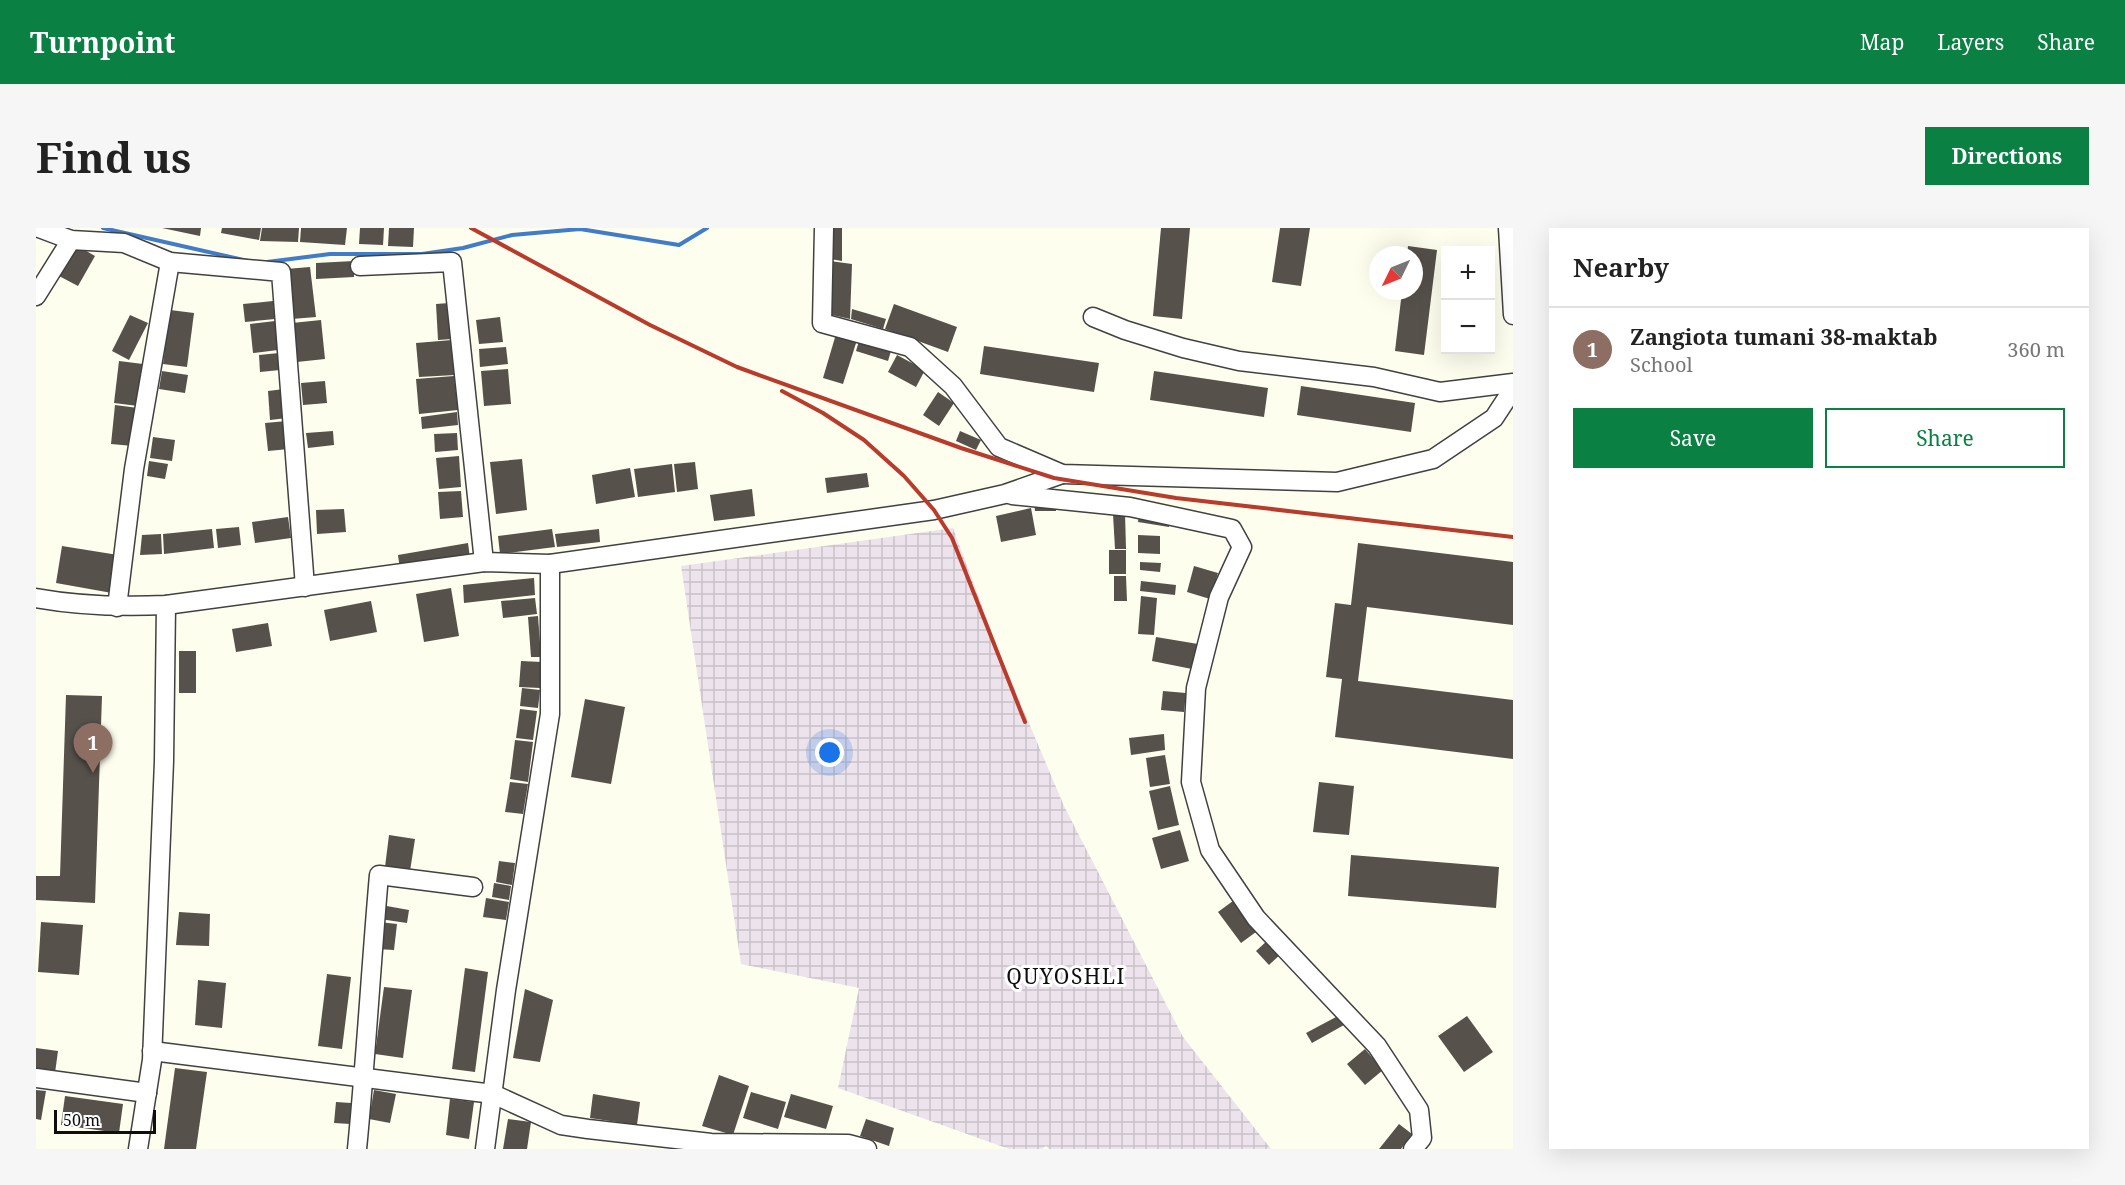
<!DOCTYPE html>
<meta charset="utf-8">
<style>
:root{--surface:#fff;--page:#f6f6f6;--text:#222;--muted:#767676;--line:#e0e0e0;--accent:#0b8043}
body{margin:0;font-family:"Noto Serif",serif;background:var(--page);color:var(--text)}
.controls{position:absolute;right:18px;top:18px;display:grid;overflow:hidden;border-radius:0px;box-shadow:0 6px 24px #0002}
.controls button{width:54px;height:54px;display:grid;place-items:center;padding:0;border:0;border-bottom:2px solid var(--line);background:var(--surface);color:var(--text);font:30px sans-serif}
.compass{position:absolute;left:1333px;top:18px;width:54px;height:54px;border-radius:50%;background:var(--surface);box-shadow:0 6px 24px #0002;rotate:227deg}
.scale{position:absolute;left:18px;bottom:15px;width:102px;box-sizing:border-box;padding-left:6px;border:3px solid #0e0e0e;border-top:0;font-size:16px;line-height:21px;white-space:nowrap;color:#0e0e0e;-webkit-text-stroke:4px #fff;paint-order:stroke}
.you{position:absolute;left:794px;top:525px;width:21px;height:21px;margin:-15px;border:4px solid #fff;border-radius:50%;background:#1a73e8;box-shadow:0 0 0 9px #1a73e833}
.badge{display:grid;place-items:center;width:39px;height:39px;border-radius:50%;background:var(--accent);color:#fff;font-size:20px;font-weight:700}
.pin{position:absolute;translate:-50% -50px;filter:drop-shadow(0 2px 3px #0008)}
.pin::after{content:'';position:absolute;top:32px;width:21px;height:18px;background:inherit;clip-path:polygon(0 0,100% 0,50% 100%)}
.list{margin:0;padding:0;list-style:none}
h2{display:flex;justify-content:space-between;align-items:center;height:78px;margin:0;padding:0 24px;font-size:26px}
h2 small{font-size:20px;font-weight:400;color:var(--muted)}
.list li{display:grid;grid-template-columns:39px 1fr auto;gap:18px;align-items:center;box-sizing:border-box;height:84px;padding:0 24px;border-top:2px solid var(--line)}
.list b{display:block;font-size:22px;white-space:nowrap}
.list p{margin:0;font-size:20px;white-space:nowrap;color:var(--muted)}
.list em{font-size:20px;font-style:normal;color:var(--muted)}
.actions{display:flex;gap:12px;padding:18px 24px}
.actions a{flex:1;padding:14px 0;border:2px solid var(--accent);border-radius:0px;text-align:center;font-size:21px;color:var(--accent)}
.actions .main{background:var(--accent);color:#fff}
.map{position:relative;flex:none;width:1477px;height:921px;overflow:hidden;border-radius:0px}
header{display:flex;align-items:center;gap:36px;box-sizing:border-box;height:84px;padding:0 30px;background:var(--accent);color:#fff}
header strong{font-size:28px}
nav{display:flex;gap:33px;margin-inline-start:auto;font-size:21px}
.intro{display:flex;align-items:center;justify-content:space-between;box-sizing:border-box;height:144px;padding:0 36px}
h1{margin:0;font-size:42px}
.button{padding:15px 27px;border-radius:0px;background:var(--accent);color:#fff;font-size:21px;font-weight:700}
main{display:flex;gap:36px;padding:0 36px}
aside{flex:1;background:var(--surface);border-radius:0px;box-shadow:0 6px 24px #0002}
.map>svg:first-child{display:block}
.industrial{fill:url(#industrial-grid)}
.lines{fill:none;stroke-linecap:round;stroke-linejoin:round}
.stream{stroke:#407cc8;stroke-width:4}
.building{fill:#56514b}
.minor-casing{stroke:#414141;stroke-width:21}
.minor{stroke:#fff;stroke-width:18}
.rail{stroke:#b83b2b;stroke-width:4}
.labels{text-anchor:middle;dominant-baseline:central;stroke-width:6;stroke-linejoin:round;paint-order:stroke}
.quarter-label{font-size:21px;letter-spacing:1.5px;fill:#0e0e0e;stroke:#fff}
</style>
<header>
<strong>Turnpoint</strong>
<nav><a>Map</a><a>Layers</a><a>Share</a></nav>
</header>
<div class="intro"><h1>Find us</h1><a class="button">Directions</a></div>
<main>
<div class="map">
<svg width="1477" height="921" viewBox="0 0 1477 921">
<defs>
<pattern id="industrial-grid" width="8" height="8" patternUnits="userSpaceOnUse" patternTransform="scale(1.5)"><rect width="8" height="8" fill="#ece3ec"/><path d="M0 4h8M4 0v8" fill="none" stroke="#c9c2c9"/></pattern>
</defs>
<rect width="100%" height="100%" fill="#fefeef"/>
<polygon class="industrial" points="917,300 965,429 1028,578 1147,809 1235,921 1013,921 1010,918 1006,921 973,921 802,860 823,760 705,736 645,338"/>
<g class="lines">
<g class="stream">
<polyline points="67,0 212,33"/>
<polyline points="231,34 294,26 386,26 427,20 476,7 544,1 643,17 671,0"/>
</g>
</g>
<g class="building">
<polygon points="126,0 165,0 164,8"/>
<polygon points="186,0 225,0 223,12 185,5"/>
<polygon points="226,0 263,0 262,14 224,13"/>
<polygon points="265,0 311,0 309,17 264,14"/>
<polygon points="324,0 348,0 347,17 323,16"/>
<polygon points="353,0 378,0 377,19 352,18"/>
<polygon points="795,0 806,0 806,33 794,31"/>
<polygon points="1125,0 1154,0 1146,91 1117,88"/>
<polygon points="1244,0 1274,0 1265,58 1236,54"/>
<polygon points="40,17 59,28 42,58 23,48"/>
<polygon points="1372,18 1401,22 1388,127 1359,123 1366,63 1378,63 1378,27 1371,27"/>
<polygon points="318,33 318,49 280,51 280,35"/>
<polygon points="794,33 816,36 814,91 792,86"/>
<polygon points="274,39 280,89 256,91 250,41"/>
<polygon points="237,73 239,91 209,94 207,76"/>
<polygon points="413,75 416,111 402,112 400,76"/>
<polygon points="858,76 921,99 912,124 849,101"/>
<polygon points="816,81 850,91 847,101 815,91"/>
<polygon points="134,82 158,85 151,139 127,136"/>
<polygon points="94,87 112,95 93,132 76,123"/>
<polygon points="464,89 467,114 443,116 440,92"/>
<polygon points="285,92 289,131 261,134 256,95"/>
<polygon points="239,93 242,122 217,125 214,96"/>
<polygon points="800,106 821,112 807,156 787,150"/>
<polygon points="416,112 419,147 383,149 380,115"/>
<polygon points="823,113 855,123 852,133 820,123"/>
<polygon points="948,118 1063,135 1058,164 944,146"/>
<polygon points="470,119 472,136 444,139 443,121"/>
<polygon points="243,125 244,142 224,144 223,127"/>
<polygon points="861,127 889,142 880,159 852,144"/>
<polygon points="83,133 107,136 102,178 78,175"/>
<polygon points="472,141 475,176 448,178 445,143"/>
<polygon points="126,143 152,147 149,165 123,161"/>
<polygon points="1118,143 1232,160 1228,189 1114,172"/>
<polygon points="418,148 422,182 383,186 380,151"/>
<polygon points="289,153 291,175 267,177 265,155"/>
<polygon points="1265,158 1379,175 1375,204 1261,187"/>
<polygon points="248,161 251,190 234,192 232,163"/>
<polygon points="902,164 918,175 903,198 887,187"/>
<polygon points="79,177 102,180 97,218 75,216"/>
<polygon points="421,184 422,197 386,201 385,189"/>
<polygon points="251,193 253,221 232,223 229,195"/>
<polygon points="297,203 298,217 272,220 270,205"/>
<polygon points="924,203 945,212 940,222 920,213"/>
<polygon points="421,205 422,222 399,224 398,206"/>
<polygon points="117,209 139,212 136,233 114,230"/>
<polygon points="423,228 425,259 403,261 400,230"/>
<polygon points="486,231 491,282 460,286 454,234"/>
<polygon points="113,233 132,236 129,251 111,248"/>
<polygon points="659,234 662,261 641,264 638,236"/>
<polygon points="636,236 639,264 602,269 598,241"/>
<polygon points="594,240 599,269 560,276 556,247"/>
<polygon points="831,245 833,259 791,265 789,250"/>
<polygon points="716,261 719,288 678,293 674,267"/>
<polygon points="425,263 427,289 404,291 402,264"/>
<polygon points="1020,272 1020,283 999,283 998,273"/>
<polygon points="995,280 1000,307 965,314 960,288"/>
<polygon points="308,281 310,304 281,306 280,282"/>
<polygon points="1089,285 1090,321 1079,321 1077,286"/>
<polygon points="1103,286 1134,290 1133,299 1102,294"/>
<polygon points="252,289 255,310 219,315 216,294"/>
<polygon points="203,299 205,317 182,320 180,301"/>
<polygon points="176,301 178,320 128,326 127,306"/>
<polygon points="516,301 519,319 464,326 462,308"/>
<polygon points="563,301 564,314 521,319 519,306"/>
<polygon points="125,306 126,326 104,327 106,307"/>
<polygon points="1102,307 1124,308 1124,326 1102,325"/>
<polygon points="432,315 434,330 364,342 362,327"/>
<polygon points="1322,315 1477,334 1477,397 1331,379 1322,453 1477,472 1477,531 1299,509 1306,451 1290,449 1299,375 1315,377"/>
<polygon points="26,318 82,327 76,365 20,355"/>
<rect x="1073" y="322" width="17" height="24"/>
<polygon points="1104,334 1125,335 1124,344 1104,342"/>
<polygon points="1158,338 1182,345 1174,371 1151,364"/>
<polygon points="1078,348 1090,348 1091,373 1078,373"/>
<polygon points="498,350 499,367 428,375 427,357"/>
<polygon points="1105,353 1140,357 1139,367 1104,363"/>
<polygon points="415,360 423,408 388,414 380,366"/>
<polygon points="1105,368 1121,370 1118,407 1102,406"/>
<polygon points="499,370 501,386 467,390 465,373"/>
<polygon points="335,373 341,404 294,413 288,382"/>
<polygon points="502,388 505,429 495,429 492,389"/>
<polygon points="232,395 236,418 200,424 196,401"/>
<polygon points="1120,409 1162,416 1156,441 1116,433"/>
<rect x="143" y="423" width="17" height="42"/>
<polygon points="485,433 506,434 504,460 483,459"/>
<polygon points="486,460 504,462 502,480 484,478"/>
<polygon points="1127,463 1150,465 1148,484 1125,482"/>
<polygon points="30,467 66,468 59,675 0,672 0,648 24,648"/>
<polygon points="549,471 589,479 575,556 535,549"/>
<polygon points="484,481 501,483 497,512 480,510"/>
<polygon points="1128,506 1129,522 1095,527 1093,510"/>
<polygon points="479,512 497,514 492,554 474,551"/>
<polygon points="1129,527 1134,556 1114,559 1110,530"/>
<polygon points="474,554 492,556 487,586 469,584"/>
<polygon points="1283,554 1318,558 1313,607 1277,604"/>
<polygon points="1134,558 1143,597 1122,602 1113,563"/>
<polygon points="1144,602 1153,633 1125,641 1116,610"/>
<polygon points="353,607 379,611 374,643 349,639"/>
<polygon points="1315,627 1463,639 1460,680 1312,668"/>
<polygon points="463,633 479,635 476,657 460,654"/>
<polygon points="458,655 475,658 473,672 456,669"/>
<polygon points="450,670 473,674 470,692 447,689"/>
<polygon points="1201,670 1224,701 1205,715 1182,684"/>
<polygon points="345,677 373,682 371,695 344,691"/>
<polygon points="143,684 174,686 173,718 140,717"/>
<polygon points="5,694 47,697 43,747 2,744"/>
<polygon points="343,694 361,696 358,722 341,721"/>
<polygon points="1233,711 1246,725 1233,737 1220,723"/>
<polygon points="429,740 452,744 439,844 416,841"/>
<polygon points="291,746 315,749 306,821 282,818"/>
<polygon points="162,752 190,755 186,800 159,797"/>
<polygon points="348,759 376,762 367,830 339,826"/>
<polygon points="489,761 517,772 504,834 477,830"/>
<polygon points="1431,788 1457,824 1428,844 1402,808"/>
<polygon points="1300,789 1308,797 1276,815 1270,805"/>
<polygon points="0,820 22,823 19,845 0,842"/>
<polygon points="1329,821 1347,842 1329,857 1311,836"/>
<polygon points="139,840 171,844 160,921 128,921"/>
<polygon points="683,847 713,858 697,907 666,898"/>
<polygon points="0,862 10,863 5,892 0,891"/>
<polygon points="338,862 360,866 354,895 333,891"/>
<polygon points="715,864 750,874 742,901 707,890"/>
<polygon points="557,866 604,874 601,897 554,890"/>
<polygon points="755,866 797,878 790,901 748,889"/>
<polygon points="29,868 87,876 83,905 25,897"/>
<polygon points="414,871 438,874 433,911 410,907"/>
<polygon points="300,874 315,875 314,896 298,895"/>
<polygon points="472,891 495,894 491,921 467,921"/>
<polygon points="830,891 858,900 853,918 824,908"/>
<polygon points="1363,896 1376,906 1365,921 1343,921"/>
</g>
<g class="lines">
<defs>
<g id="minor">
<polyline points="3,0 35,12 88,15 134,34 245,44 269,359"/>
<polyline points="788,0 786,95 874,119 917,158 963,219 1026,246 1301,254 1397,231 1458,190 1477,161"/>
<polyline points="1472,0 1477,87"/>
<polyline points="324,38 416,34 448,334"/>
<polyline points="0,68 35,12"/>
<polyline points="1057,89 1089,102 1147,120 1203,133 1338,149 1404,164 1477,155"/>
<polyline points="976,267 1094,279 1196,301 1206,319 1183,369 1160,460 1155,554 1174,622 1220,690 1341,818 1383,882 1386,910 1377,921"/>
<path d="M 0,370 C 44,378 86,379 130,377 L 448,334 L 514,336 L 898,282 L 969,266 L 1026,246"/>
<polyline points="81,379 98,241 134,34"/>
<polyline points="116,823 457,866 525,897 552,901 675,915 812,916 831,921"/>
<polyline points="0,850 111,865"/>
<polyline points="102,921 116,832 128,533 130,377"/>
<path d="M 321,921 C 330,830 335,738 343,647 L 437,659"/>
<polyline points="449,921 470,762 514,486 514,336"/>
</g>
</defs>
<use href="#minor" class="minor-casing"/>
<use href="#minor" class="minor"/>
<g class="rail">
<polyline points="435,0 614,97 701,139 925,220 1018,250 1140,270 1477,309"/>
<polyline points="746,163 787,185 828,212 868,248 898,282 916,310 989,494"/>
</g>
</g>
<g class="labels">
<g class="quarter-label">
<text x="1030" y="748">QUYOSHLI</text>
</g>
</g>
</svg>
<div class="controls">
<button>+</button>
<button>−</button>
</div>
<svg class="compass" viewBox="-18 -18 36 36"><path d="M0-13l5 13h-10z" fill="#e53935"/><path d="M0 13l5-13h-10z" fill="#767676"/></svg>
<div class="scale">50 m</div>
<div class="you"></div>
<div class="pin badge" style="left:57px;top:545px;background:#8d6e63">1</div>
</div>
<aside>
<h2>Nearby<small></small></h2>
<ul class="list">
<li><span class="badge" style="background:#8d6e63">1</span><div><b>Zangiota tumani 38-maktab</b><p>School</p></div><em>360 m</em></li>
</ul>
<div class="actions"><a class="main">Save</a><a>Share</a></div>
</aside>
</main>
